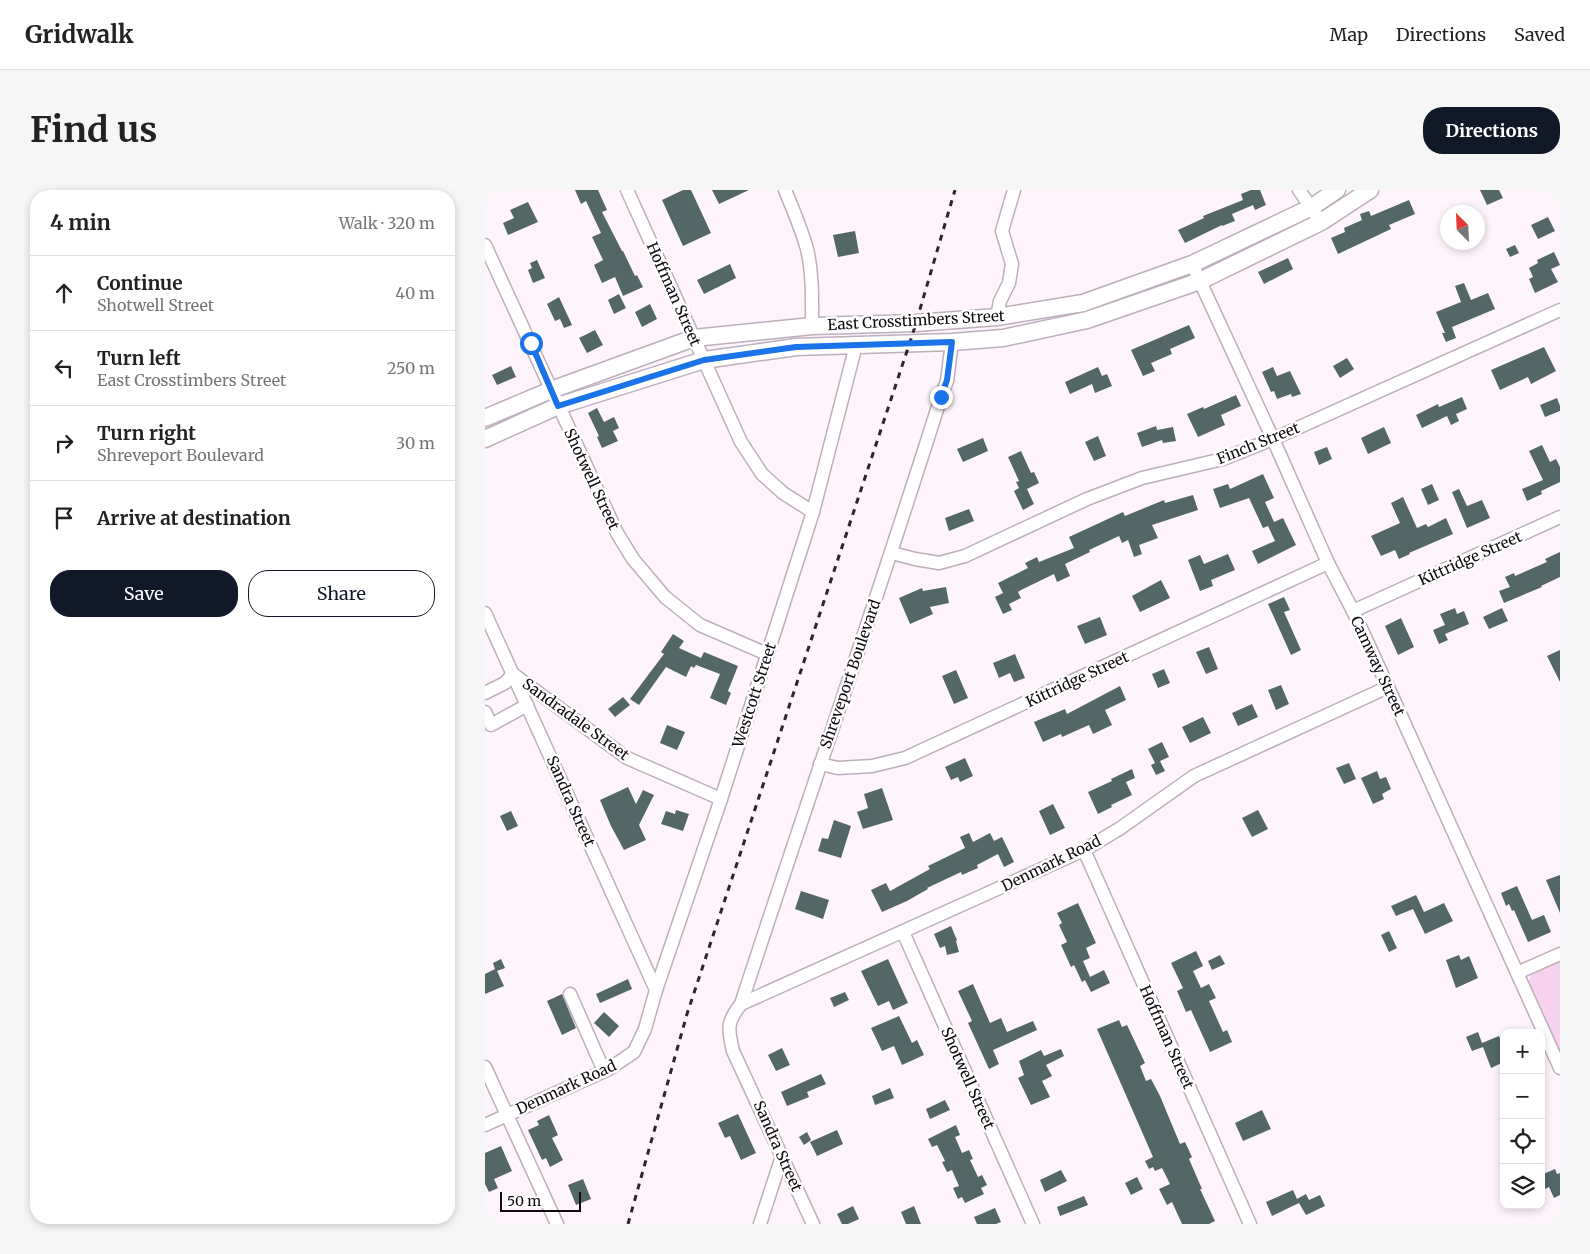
<!DOCTYPE html>
<meta charset="utf-8">
<style>
:root{--surface:#fff;--page:#f6f6f6;--text:#222;--muted:#767676;--line:#e0e0e0;--accent:#111827}
body{margin:0;font-family:Merriweather,serif;background:var(--page);color:var(--text)}
.controls{position:absolute;right:15px;bottom:15px;display:grid;overflow:hidden;border-radius:10px;box-shadow:0 2px 8px #0003}
.controls button{width:45px;height:45px;display:grid;place-items:center;padding:0;border:0;border-bottom:1px solid var(--line);background:var(--surface);color:var(--text);font:25px sans-serif}
.compass{position:absolute;left:955px;top:15px;width:45px;height:45px;border-radius:50%;background:var(--surface);box-shadow:0 2px 8px #0003;rotate:336deg}
.scale{position:absolute;left:15px;bottom:12px;width:81px;box-sizing:border-box;padding-left:5px;border:2px solid #100b0f;border-top:0;font-size:14px;line-height:18px;white-space:nowrap;color:#100b0f;-webkit-text-stroke:4px #fff;paint-order:stroke}
.stop{position:absolute;width:15px;height:15px;margin:-11px;border:4px solid #1a73e8;border-radius:50%;background:#fff}
.stop.end{background:#1a73e8;border-color:#fff;box-shadow:0 1px 5px #0008}
.list{margin:0;padding:0;list-style:none}
h2{display:flex;justify-content:space-between;align-items:center;height:65px;margin:0;padding:0 20px;font-size:21px}
h2 small{font-size:16px;font-weight:400;color:var(--muted)}
.list li{display:grid;grid-template-columns:32px 1fr auto;gap:15px;align-items:center;box-sizing:border-box;height:75px;padding:0 20px;border-top:1px solid var(--line)}
.list b{display:block;font-size:19px;white-space:nowrap}
.list p{margin:0;font-size:16px;white-space:nowrap;color:var(--muted)}
.list em{font-size:16px;font-style:normal;color:var(--muted)}
.actions{display:flex;gap:10px;padding:15px 20px}
.actions a{flex:1;padding:11px 0;border:1px solid var(--accent);border-radius:20px;text-align:center;font-size:18px;color:var(--accent)}
.actions .main{background:var(--accent);color:#fff}
.icon{flex:none;width:28px;height:28px;fill:none;stroke:currentColor;stroke-width:2;stroke-linecap:round;stroke-linejoin:round}
.map{position:relative;flex:none;width:1075px;height:1034px;overflow:hidden;border-radius:20px}
header{display:flex;align-items:center;gap:30px;box-sizing:border-box;height:70px;padding:0 25px;background:var(--surface);border-bottom:1px solid var(--line)}
header strong{font-size:24px}
nav{display:flex;gap:28px;margin-inline-start:auto;font-size:18px}
.intro{display:flex;align-items:center;justify-content:space-between;box-sizing:border-box;height:120px;padding:0 30px}
h1{margin:0;font-size:35px}
.button{padding:12px 22px;border-radius:20px;background:var(--accent);color:#fff;font-size:18px;font-weight:700}
main{display:flex;gap:30px;padding:0 30px}
aside{flex:1;background:var(--surface);border-radius:20px;box-shadow:0 2px 8px #0003}
.map>svg:first-child{display:block}
.green{fill:#f6d2ef}
.building{fill:#546767}
.lines{fill:none;stroke-linecap:round;stroke-linejoin:round}
.minor-casing{stroke:#bdafbb;stroke-width:15}
.major-casing{stroke:#bdafbb;stroke-width:19}
.minor{stroke:#fff;stroke-width:12}
.major{stroke:#fff;stroke-width:16}
.rail{stroke:#2d272b;stroke-width:3;stroke-dasharray:6 6;stroke-linecap:butt}
.route{stroke:#1a73e8;stroke-width:6}
.labels{text-anchor:middle;dominant-baseline:central;stroke-width:5;stroke-linejoin:round;paint-order:stroke}
.street-label{font-size:15px;fill:#100b0f;stroke:#fff}
</style>
<header>
<strong>Gridwalk</strong>
<nav><a>Map</a><a>Directions</a><a>Saved</a></nav>
</header>
<div class="intro"><h1>Find us</h1><a class="button">Directions</a></div>
<main>
<aside>
<h2>4 min<small>Walk · 320 m</small></h2>
<ul class="list">
<li><svg class="icon" aria-label="ahead" viewBox="0 0 24 24"><path d="M12 20V5M6 11l6-6 6 6"/></svg><div><b>Continue</b><p>Shotwell Street</p></div><em>40 m</em></li>
<li><svg class="icon" aria-label="left" viewBox="0 0 24 24"><path d="M17 20v-9H6M10 6l-5 5 5 5"/></svg><div><b>Turn left</b><p>East Crosstimbers Street</p></div><em>250 m</em></li>
<li><svg class="icon" aria-label="right" viewBox="0 0 24 24"><path d="M7 20v-9h11M14 6l5 5-5 5"/></svg><div><b>Turn right</b><p>Shreveport Boulevard</p></div><em>30 m</em></li>
<li><svg class="icon" aria-label="arrive" viewBox="0 0 24 24"><path d="M6 21V4h12l-3 4 3 4H6"/></svg><div><b>Arrive at destination</b></div></li>
</ul>
<div class="actions"><a class="main">Save</a><a>Share</a></div>
</aside>
<div class="map">
<svg width="1075" height="1034" viewBox="0 0 1075 1034">
<rect width="100%" height="100%" fill="#fef4fc"/>
<polygon class="green" points="1075,770 1075,867 1043,794 1047,782"/>
<g class="building">
<polygon points="90,0 113,0 122,20 117,22 137,61 138,61 150,86 152,85 158,97 138,106 130,87 117,93 109,75 118,70 107,47 116,43 101,11 96,14"/>
<polygon points="198,0 206,0 226,43 198,56 177,10"/>
<polygon points="227,0 264,0 234,14"/>
<polygon points="766,0 775,0 781,15 770,20 768,15 747,24 750,31 737,36 737,35 700,53 693,40 719,28 718,26 758,10 756,4"/>
<polygon points="995,0 1014,0 1018,8 1002,15"/>
<polygon points="924,10 930,24 904,35 906,39 853,64 846,48 860,42 859,38 877,30 875,24 884,21 886,26"/>
<polygon points="43,12 53,32 23,45 18,33 29,28 25,20"/>
<polygon points="1063,27 1070,41 1053,49 1046,35"/>
<polygon points="370,41 374,63 353,67 348,45"/>
<polygon points="1030,55 1034,63 1025,67 1021,59"/>
<polygon points="1069,62 1075,75 1066,79 1073,92 1050,103 1044,89 1048,87 1044,78 1053,73 1052,70"/>
<polygon points="803,68 808,79 779,94 773,82"/>
<polygon points="52,70 60,88 48,93 43,80 47,78 45,73"/>
<polygon points="245,74 251,88 219,104 212,90"/>
<polygon points="979,93 986,110 1003,103 1010,119 967,137 971,148 961,152 957,143 960,143 951,122 976,112 970,96"/>
<polygon points="134,104 141,118 129,124 123,110"/>
<polygon points="74,107 87,135 79,138 75,129 70,131 62,114"/>
<polygon points="165,114 172,129 157,137 150,122"/>
<polygon points="704,135 710,148 685,159 687,164 666,173 670,181 658,186 646,160"/>
<polygon points="110,140 118,155 102,163 94,148"/>
<polygon points="1059,157 1071,181 1046,194 1043,187 1015,200 1006,180"/>
<polygon points="862,168 869,179 855,188 848,176"/>
<polygon points="26,176 31,187 12,195 7,185"/>
<polygon points="613,177 617,186 622,184 627,196 610,203 607,194 585,204 580,192"/>
<polygon points="788,177 792,186 805,181 816,204 807,207 806,204 792,209 789,201 786,202 777,182"/>
<polygon points="751,205 756,216 736,225 740,235 713,247 702,224 718,217 719,219"/>
<polygon points="977,207 982,219 971,224 974,231 966,235 962,226 937,238 931,225 953,214 954,217"/>
<polygon points="1072,208 1075,216 1075,221 1060,227 1055,215"/>
<polygon points="112,218 119,232 129,227 134,238 128,241 133,251 117,258 112,247 114,246 103,223"/>
<polygon points="671,236 672,240 688,237 691,251 678,253 677,250 657,257 652,243"/>
<polygon points="899,237 906,253 883,264 876,248"/>
<polygon points="613,246 621,266 609,271 600,252"/>
<polygon points="498,248 503,261 478,272 472,259"/>
<polygon points="1057,255 1065,272 1071,269 1075,277 1075,292 1056,301 1057,304 1042,311 1037,299 1058,290 1044,261"/>
<polygon points="842,257 847,269 834,275 829,262"/>
<polygon points="536,261 546,283 549,282 554,293 542,299 549,314 538,320 529,301 534,298 531,292 534,291 523,267"/>
<polygon points="778,284 789,308 780,312 789,332 798,328 811,355 773,374 767,361 790,351 783,336 778,338 764,308 735,318 728,299 743,294 745,299"/>
<polygon points="947,294 954,310 943,315 936,299"/>
<polygon points="974,299 982,316 997,310 1005,328 982,338 967,302"/>
<polygon points="708,305 713,320 667,335 673,348 654,355 657,364 649,367 643,350 637,353 634,346 604,360 605,362 580,374 585,386 572,392 569,384 536,400 533,402 536,408 524,414 527,420 518,424 510,407 518,403 513,393 543,378 540,373 552,367 554,372 589,358 584,347 638,322 640,326 679,310 680,313"/>
<polygon points="918,307 932,338 941,334 943,337 961,328 968,344 924,363 925,364 914,369 910,360 896,366 886,346 915,333 906,313"/>
<polygon points="484,319 489,331 464,341 460,328"/>
<polygon points="1075,362 1075,387 1056,396 1057,397 1019,413 1014,401 1025,397 1020,387 1029,383 1030,386 1062,372 1060,369"/>
<polygon points="743,364 750,380 726,390 728,396 715,401 703,370 715,365 719,374"/>
<polygon points="676,390 685,408 655,422 647,406"/>
<polygon points="461,397 464,413 445,417 448,424 425,434 414,408 437,398 438,401"/>
<polygon points="799,407 805,420 799,422 816,460 806,465 783,414"/>
<polygon points="970,418 972,424 979,421 984,434 960,444 963,450 954,454 948,440 960,435 955,424"/>
<polygon points="1017,418 1023,431 1004,439 998,427"/>
<polygon points="615,427 622,445 600,454 592,436"/>
<polygon points="916,428 929,457 913,465 900,436"/>
<polygon points="188,444 199,451 194,458 216,468 219,462 253,476 243,501 246,503 241,515 225,508 235,484 211,475 209,478 206,476 201,487 181,477 154,515 145,509 179,464 176,462"/>
<polygon points="724,457 733,479 721,484 711,462"/>
<polygon points="1075,460 1075,492 1062,466"/>
<polygon points="530,464 540,488 529,492 525,483 514,488 508,473"/>
<polygon points="679,479 685,493 673,498 667,484"/>
<polygon points="471,480 483,508 469,514 457,486"/>
<polygon points="796,495 804,514 791,520 783,500"/>
<polygon points="635,496 641,510 620,520 627,535 608,544 604,535 577,547 576,544 558,552 549,532 580,519 582,524"/>
<polygon points="138,507 145,515 130,527 123,519"/>
<polygon points="767,514 773,527 753,536 747,523"/>
<polygon points="718,527 726,543 705,553 697,537"/>
<polygon points="182,535 200,542 192,560 175,553"/>
<polygon points="677,552 684,567 675,571 680,581 671,585 666,575 670,573 663,559"/>
<polygon points="480,568 488,586 475,592 473,587 466,590 460,577"/>
<polygon points="864,573 871,589 859,594 851,578"/>
<polygon points="647,579 650,588 641,592 647,605 626,615 627,617 613,624 603,602 627,591 626,589"/>
<polygon points="892,581 895,589 901,587 906,599 897,604 899,609 888,614 876,588"/>
<polygon points="143,597 151,614 158,600 169,605 154,635 161,650 139,660 126,636 115,610"/>
<polygon points="397,598 408,630 378,639 372,622 383,618 379,604"/>
<polygon points="568,614 580,638 565,645 554,621"/>
<polygon points="191,620 204,624 198,641 176,634 181,621 190,624"/>
<polygon points="773,620 783,639 767,647 757,628"/>
<polygon points="26,621 33,636 22,641 15,626"/>
<polygon points="349,630 366,636 356,668 333,661 337,648 343,649"/>
<polygon points="484,643 488,652 505,643 509,651 517,647 529,672 519,677 513,664 492,675 493,678 477,685 476,682 442,698 443,699 422,711 397,722 386,700 401,693 405,701 445,679 443,676 480,658 475,647"/>
<polygon points="1075,685 1075,723 1061,690"/>
<polygon points="1032,696 1047,730 1059,725 1066,742 1043,752 1029,720 1027,721 1024,714 1021,716 1016,703"/>
<polygon points="316,701 344,710 338,729 310,719"/>
<polygon points="931,705 939,722 959,713 968,731 940,744 928,719 911,726 906,716"/>
<polygon points="593,713 611,753 601,758 605,768 598,771 605,787 619,780 625,793 606,802 600,790 597,792 589,775 586,777 576,755 582,752 574,735 577,733 572,723"/>
<polygon points="466,736 472,750 471,751 474,762 462,765 460,756 455,758 449,744"/>
<polygon points="904,741 912,758 904,762 896,745"/>
<polygon points="711,761 718,776 708,781 716,798 724,794 731,808 724,811 738,842 742,840 747,852 725,862 706,820 701,822 692,801 698,798 686,773"/>
<polygon points="735,765 740,774 727,780 723,771"/>
<polygon points="974,765 976,770 984,766 993,788 971,798 961,770"/>
<polygon points="16,769 20,778 12,781 19,796 0,804 0,784 10,779 8,773"/>
<polygon points="403,769 423,813 408,820 404,811 393,816 376,781"/>
<polygon points="143,789 147,799 115,813 111,804"/>
<polygon points="488,794 505,833 516,828 522,842 548,831 552,840 508,860 514,874 504,879 483,833 487,831 473,801"/>
<polygon points="360,802 364,810 349,817 345,808"/>
<polygon points="77,804 91,838 77,845 62,811"/>
<polygon points="119,822 134,836 124,847 109,833"/>
<polygon points="414,826 427,853 432,850 439,865 417,875 409,856 397,861 386,838"/>
<polygon points="634,830 637,837 642,835 660,873 655,876 661,891 666,889 675,906 695,954 700,952 707,967 704,969 717,999 715,999 730,1031 724,1034 697,1034 687,1012 682,1015 674,999 685,994 677,978 670,981 668,977 664,979 660,971 668,967 612,839"/>
<polygon points="993,842 997,853 1014,846 1019,859 1019,872 1006,878 998,857 987,861 981,847"/>
<polygon points="297,858 305,875 291,881 283,865"/>
<polygon points="576,859 579,866 561,875 567,886 557,891 565,907 546,915 533,888 539,885 534,871 556,860 559,866"/>
<polygon points="336,884 341,894 322,902 324,907 302,916 296,902"/>
<polygon points="405,898 409,908 390,915 387,906"/>
<polygon points="460,910 465,920 445,929 441,919"/>
<polygon points="777,920 786,939 758,951 750,933"/>
<polygon points="253,924 271,963 256,970 245,946 240,948 233,933"/>
<polygon points="64,925 73,945 67,948 78,970 65,977 61,968 57,970 43,940 54,935 52,931"/>
<polygon points="471,935 475,945 470,947 477,963 484,960 488,969 485,970 493,987 497,985 502,995 496,998 499,1004 480,1013 477,1007 473,1009 468,998 474,996 467,980 462,982 457,972 460,971 452,955 447,957 443,949"/>
<polygon points="352,940 358,954 332,966 325,952"/>
<polygon points="322,942 326,950 319,955 314,947"/>
<polygon points="16,956 27,981 9,989 13,998 4,1002 0,994 0,963"/>
<polygon points="1070,979 1072,984 1075,983 1075,1005 1069,1008 1064,997 1060,999 1056,991 1056,985"/>
<polygon points="576,980 582,991 560,1002 555,990"/>
<polygon points="652,987 658,999 646,1005 640,993"/>
<polygon points="98,989 106,1009 91,1015 83,995"/>
<polygon points="808,1000 812,1009 821,1004 824,1010 835,1005 840,1016 821,1025 814,1013 787,1026 781,1012"/>
<polygon points="599,1006 603,1015 575,1026 572,1017"/>
<polygon points="368,1016 374,1029 363,1034 357,1034 352,1024"/>
<polygon points="429,1016 436,1034 421,1034 416,1022"/>
<polygon points="510,1018 516,1032 511,1034 492,1034 489,1027"/>
</g>
<g class="lines">
<defs>
<g id="minor">
<polyline points="142,0 256,252 277,284 298,303 328,322"/>
<path d="M 300,0 C 308,19 316,38 322,59 C 328,84 327,111 327,136"/>
<polyline points="814,0 836,32"/>
<polyline points="0,55 132,343 148,369 180,407 215,435 282,464"/>
<polyline points="707,74 788,249 843,373 868,421 903,497 1075,878"/>
<polyline points="512,127 515,111 524,93 527,74 517,41 529,0"/>
<polyline points="407,363 430,369 454,373 480,366 602,309 657,288 738,269 788,249 1075,120"/>
<polyline points="868,421 1075,327"/>
<polyline points="0,423 171,800"/>
<polyline points="0,503 20,493 28,484 142,568 236,609"/>
<polyline points="0,522 6,535 42,515"/>
<polyline points="335,574 353,578 387,576 420,568 843,373"/>
<polyline points="599,660 765,1034"/>
<polyline points="418,742 548,1034"/>
<polyline points="1032,783 1075,764"/>
<polyline points="85,804 119,881"/>
<path d="M 256,814 C 322,612 392,410 456,207 L 462,191 L 467,152"/>
<polyline points="0,877 72,1034"/>
<polyline points="0,935 124,879 149,862 160,839 171,800 236,609 328,322 371,155"/>
<polyline points="275,1034 297,966"/>
<path d="M 328,1034 L 248,861 C 243,839 241,833 256,814 L 599,660 L 634,639 L 709,586 L 903,497"/>
</g>
<g id="major">
<polyline points="0,228 66,200 209,148 327,136 431,133 512,127 598,113 707,74 827,17 852,0"/>
<polyline points="0,249 73,216 219,170 311,157 467,152 518,148 602,130 715,91 836,32 885,0"/>
</g>
</defs>
<use href="#minor" class="minor-casing"/>
<use href="#major" class="major-casing"/>
<use href="#minor" class="minor"/>
<use href="#major" class="major"/>
<polyline class="rail" points="143,1034 202,824 428,143 470,0"/>
</g>
<g class="lines">
<polyline class="route" points="46,153 73,216 219,170 311,157 467,152 462,190 456,207"/>
</g>
<g class="labels">
<g class="street-label">
<text transform="translate(189 104) rotate(66)">Hoffman Street</text>
<text transform="translate(431 130) rotate(-3)">East Crosstimbers Street</text>
<text transform="translate(773 253) rotate(-22)">Finch Street</text>
<text transform="translate(107 289) rotate(65)">Shotwell Street</text>
<text transform="translate(985 368) rotate(-24)">Kittridge Street</text>
<text transform="translate(893 476) rotate(65)">Camway Street</text>
<text transform="translate(365 484) rotate(-71)">Shreveport Boulevard</text>
<text transform="translate(592 489) rotate(-25)">Kittridge Street</text>
<text transform="translate(269 505) rotate(-72)">Westcott Street</text>
<text transform="translate(91 529) rotate(36)">Sandradale Street</text>
<text transform="translate(86 611) rotate(66)">Sandra Street</text>
<text transform="translate(566 673) rotate(-26)">Denmark Road</text>
<text transform="translate(682 847) rotate(66)">Hoffman Street</text>
<text transform="translate(483 888) rotate(66)">Shotwell Street</text>
<text transform="translate(81 897) rotate(-25)">Denmark Road</text>
<text transform="translate(293 956) rotate(66)">Sandra Street</text>
</g>
</g>
</svg>
<div class="controls">
<button>+</button>
<button>−</button>
<button><svg class="icon" aria-label="locate" viewBox="0 0 24 24"><circle cx="12" cy="12" r="6"/><path d="M12 2v4M12 18v4M2 12h4M18 12h4"/></svg></button>
<button><svg class="icon" aria-label="layers" viewBox="0 0 24 24"><path d="M12 4l9 5-9 5-9-5zM3 14l9 5 9-5"/></svg></button>
</div>
<svg class="compass" viewBox="-18 -18 36 36"><path d="M0-13l5 13h-10z" fill="#e53935"/><path d="M0 13l5-13h-10z" fill="#767676"/></svg>
<div class="scale">50 m</div>
<div class="stop" style="left:46px;top:153px"></div>
<div class="stop end" style="left:456px;top:207px"></div>
</div>
</main>
